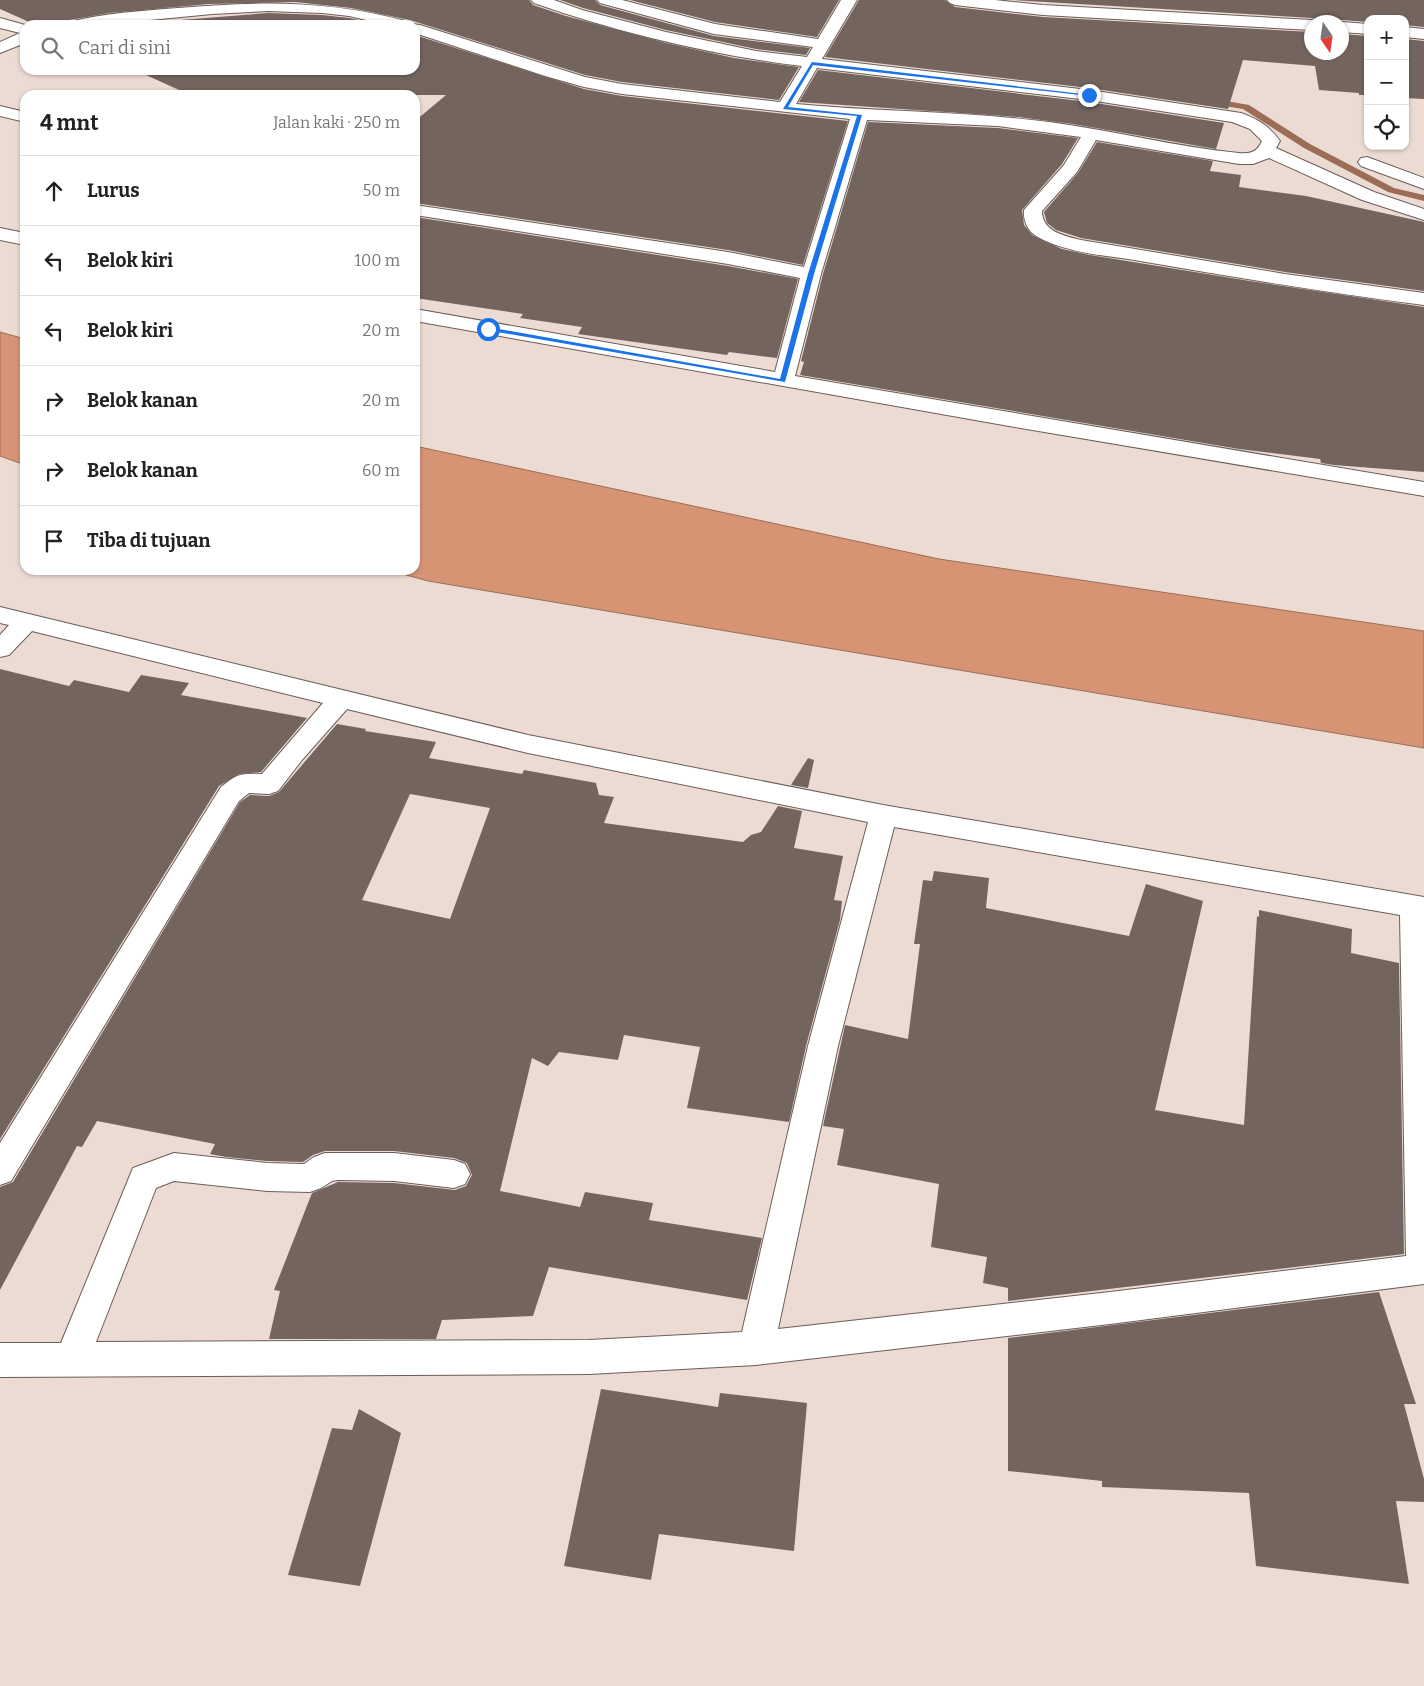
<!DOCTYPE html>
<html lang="id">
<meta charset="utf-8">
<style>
:root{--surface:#fff;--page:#f6f6f6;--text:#222;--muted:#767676;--line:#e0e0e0}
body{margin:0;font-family:Bitter,serif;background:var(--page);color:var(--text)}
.controls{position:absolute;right:15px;top:15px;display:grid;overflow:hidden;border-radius:10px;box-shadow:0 1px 4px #0004}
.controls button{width:45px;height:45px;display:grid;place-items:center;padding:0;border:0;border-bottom:1px solid var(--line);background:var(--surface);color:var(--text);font:25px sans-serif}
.compass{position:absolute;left:1304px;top:15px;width:45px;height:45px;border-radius:50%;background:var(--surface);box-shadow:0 1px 4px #0004;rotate:167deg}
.stop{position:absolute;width:15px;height:15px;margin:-11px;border:4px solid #1a73e8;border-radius:50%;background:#fff}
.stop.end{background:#1a73e8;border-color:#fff;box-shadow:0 1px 5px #0008}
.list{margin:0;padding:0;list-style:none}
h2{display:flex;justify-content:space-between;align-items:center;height:65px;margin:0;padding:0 20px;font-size:21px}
h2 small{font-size:16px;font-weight:400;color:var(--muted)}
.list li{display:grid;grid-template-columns:32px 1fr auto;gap:15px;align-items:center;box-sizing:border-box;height:70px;padding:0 20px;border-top:1px solid var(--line)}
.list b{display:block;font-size:19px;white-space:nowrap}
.list em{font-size:16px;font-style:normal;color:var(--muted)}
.icon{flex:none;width:28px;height:28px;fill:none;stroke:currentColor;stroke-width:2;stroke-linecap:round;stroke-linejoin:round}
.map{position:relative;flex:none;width:1424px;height:1686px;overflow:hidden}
.search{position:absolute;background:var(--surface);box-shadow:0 1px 4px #0004;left:20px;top:20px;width:400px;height:55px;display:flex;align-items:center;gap:12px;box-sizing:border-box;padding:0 18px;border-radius:15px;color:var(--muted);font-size:19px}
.panel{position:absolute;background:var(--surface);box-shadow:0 1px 4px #0004;left:20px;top:90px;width:400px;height:485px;border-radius:15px}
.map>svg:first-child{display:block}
.water{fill:#d69475;stroke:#9c6d56}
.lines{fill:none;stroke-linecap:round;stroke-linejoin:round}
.stream{fill:#9c6d56;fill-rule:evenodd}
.building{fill:#73655e;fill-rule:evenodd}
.minor-casing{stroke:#6b5d57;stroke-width:2}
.minor{fill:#fff;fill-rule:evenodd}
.route{fill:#1a73e8}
</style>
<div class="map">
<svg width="1424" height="1686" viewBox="0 0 1424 1686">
<rect width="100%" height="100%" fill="#ecdbd3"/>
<g class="water">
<polygon points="0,332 25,339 25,465 0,456"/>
<polygon points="415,446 939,559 1424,631 1424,748 428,581 388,570 415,570"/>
</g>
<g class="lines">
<polygon class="stream" points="1209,98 1249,105 1310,144 1394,188 1424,195 1424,201 1388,192 1304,148 1243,109 1206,103 1206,99"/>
</g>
<g class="building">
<polygon points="0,0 529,0 533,5 566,16 666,43 734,58 799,67 779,100 622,82 585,75 410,20 351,8 295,2 209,4 109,13 69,20 64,25 36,25 0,9"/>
<polygon points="560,0 595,0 600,5 714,36 810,48 806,55 756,49 666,30 583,8"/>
<polygon points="630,0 839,0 817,37 715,22"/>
<polygon points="859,0 945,0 955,7 1043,17 1312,32 1312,52 1342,52 1342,34 1368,36 1368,95 1359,95 1359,93 1319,90 1315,66 1243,60 1228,109 1089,88 825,57"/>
<polygon points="1013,0 1424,0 1424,27 1405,25 1405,19 1368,19 1368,22 1342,20 1340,22 1320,22 1312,18"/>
<polygon points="268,13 322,15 349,18 380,25 118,25"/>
<polygon points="415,35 584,89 622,96 848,121 803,265 728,250 415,203 415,121 446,95 190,95 135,70 415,70"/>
<polygon points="1405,39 1424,41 1424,99 1405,98"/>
<polygon points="818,70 1089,102 1224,123 1216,149 1073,124 1018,117 799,102"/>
<polygon points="868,122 998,128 1078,138 1062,164 1022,210 1024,225 1032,235 1062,249 1090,255 1250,281 1424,307 1424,472 1334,465 1321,463 1320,459 1239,449 800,375 804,362 801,361 823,274"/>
<polygon points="1097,142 1213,161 1210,171 1241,175 1239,187 1306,196 1424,222 1424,291 1285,272 1081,238 1056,230 1047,223 1044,212 1078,173"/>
<polygon points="415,217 728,266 798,279 777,358 729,352 727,355 578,334 582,327 520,318 523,314 415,298"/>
<polygon points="0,669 69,686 74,680 129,692 141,675 189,683 181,695 307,718 261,772 239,774 219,786 0,1139"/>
<path d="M 337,724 L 366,729 L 365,731 L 436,742 L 429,758 L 522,774 L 524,770 L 596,783 L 599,795 L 614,797 L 604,823 L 743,842 L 751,835 L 761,832 L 778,806 L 802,811 L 794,848 L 843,856 L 834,900 L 842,901 L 840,920 L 806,1046 L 789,1122 L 687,1108 L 700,1047 L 624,1035 L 618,1060 L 559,1052 L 548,1066 L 532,1058 L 500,1191 L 580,1207 L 585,1192 L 653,1203 L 649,1220 L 762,1238 L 747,1300 L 549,1267 L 533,1316 L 442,1320 L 436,1339 L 269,1339 L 280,1291 L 274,1290 L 312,1193 L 338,1182 L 394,1183 L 455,1190 L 466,1186 L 472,1175 L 467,1163 L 454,1158 L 394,1151 L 325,1151 L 313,1155 L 303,1162 L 267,1161 L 226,1157 L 210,1154 L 215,1144 L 97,1121 L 82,1147 L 77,1146 L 0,1290 L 0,1187 L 13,1182 L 240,802 L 250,795 L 269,796 L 279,792 ZM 410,794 L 490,808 L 450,919 L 362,900 Z"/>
<polygon points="808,758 814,760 808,788 791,785"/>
<polygon points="934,871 989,878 986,908 1129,936 1146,884 1203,901 1155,1110 1244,1125 1257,916 1259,917 1259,910 1352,929 1351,953 1399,963 1404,1254 1008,1301 1008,1288 983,1283 987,1257 931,1247 939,1184 837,1165 844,1129 823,1126 845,1025 908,1039 920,944 914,944 923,880 932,881"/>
<polygon points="1379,1292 1416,1404 1404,1404 1424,1479 1424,1502 1396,1501 1409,1584 1256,1566 1249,1493 1102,1487 1102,1481 1008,1471 1008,1338"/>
<polygon points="601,1389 718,1407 720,1393 807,1403 794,1551 659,1534 651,1580 564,1566"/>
<polygon points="359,1409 401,1433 360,1586 288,1575 332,1428 352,1430"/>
</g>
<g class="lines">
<defs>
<g id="minor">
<path d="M 531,0 L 554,0 L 582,10 L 666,32 L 756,51 L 807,57 L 813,47 L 714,34 L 600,3 L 597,0 L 622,0 L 715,24 L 818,39 L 841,0 L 857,0 L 822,59 L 1089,90 L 1241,113 C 1258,119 1269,126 1280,141 L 1276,148 L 1374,192 L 1424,209 L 1424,220 L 1362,200 L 1269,158 L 1253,164 L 1239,164 L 1096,140 L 1077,172 L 1042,211 C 1042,232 1065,236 1081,240 L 1285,274 L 1424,293 L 1424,305 C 1331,293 1239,278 1146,262 C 1110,255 1069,255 1036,236 C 1027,230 1023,220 1024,210 L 1064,165 L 1081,137 L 998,126 L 867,120 L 821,274 L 795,376 L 1424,482 L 1424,496 L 1009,426 L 415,321 L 415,309 L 775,372 L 800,278 L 728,264 L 415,215 L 415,205 L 728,252 L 804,267 L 850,119 L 622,94 L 584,87 L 545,76 L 415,33 L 415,25 L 388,25 L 349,16 L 322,13 L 268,11 L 212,14 L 98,25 L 66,25 L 69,22 C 104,13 141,11 178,8 C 263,1 327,0 410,22 L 412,24 L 420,25 L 585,77 L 622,84 L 780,102 L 802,66 C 711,55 620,33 534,3 ZM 817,68 L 1089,100 L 1232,122 L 1250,129 L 1262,141 C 1257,152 1251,154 1239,153 C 1175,147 1112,130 1049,122 C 965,111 880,112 796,104 Z"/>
<polygon points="947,0 995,0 1043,5 1312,20 1318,22 1312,22 1312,30 1043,15 955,5 950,3"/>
<polygon points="0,18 25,25 25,43 0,53 0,42 20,33 0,28"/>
<polygon points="1342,22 1368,24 1368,34 1342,32"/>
<polygon points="1405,27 1424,29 1424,39 1405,37"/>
<polygon points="0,106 25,112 25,122 0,116"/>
<polygon points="1367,157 1424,178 1424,189 1361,166 1358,162 1361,158"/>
<polygon points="0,228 25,233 25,245 0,240"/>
<path d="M 0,607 L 528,735 L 883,805 L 1424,897 L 1424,1284 L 1110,1324 L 756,1365 L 589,1374 L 0,1377 L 0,1343 L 61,1343 L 133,1168 L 174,1153 L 267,1163 L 304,1164 L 314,1157 L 325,1153 L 394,1153 L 454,1160 L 465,1164 L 470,1174 L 465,1184 L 454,1188 L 394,1181 L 338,1180 L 332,1181 L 321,1188 L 310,1192 L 267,1191 L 174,1181 L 156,1188 L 96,1342 L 589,1340 L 742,1332 L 808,1046 L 868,822 L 528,753 L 347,709 L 302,760 L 278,791 L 269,794 L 249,793 L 239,801 L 11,1181 L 0,1185 L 0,1143 L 221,787 C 237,774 241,773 262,774 L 323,703 L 32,631 L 9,655 L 0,657 L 0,635 L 9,625 L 0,623 ZM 894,827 L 1400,915 L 1406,1256 L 1110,1292 L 778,1329 L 838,1046 Z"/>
</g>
</defs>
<use href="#minor" class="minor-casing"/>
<use href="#minor" class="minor"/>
</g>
<polygon class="route" points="812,62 1091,95 1089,96 813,65 788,107 862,115 814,274 785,382 486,330 488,327 780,379 808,274 857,116 783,109"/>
</svg>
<div class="controls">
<button>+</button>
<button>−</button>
<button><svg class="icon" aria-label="locate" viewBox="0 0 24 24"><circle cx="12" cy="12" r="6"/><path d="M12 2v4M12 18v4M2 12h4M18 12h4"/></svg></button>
</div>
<svg class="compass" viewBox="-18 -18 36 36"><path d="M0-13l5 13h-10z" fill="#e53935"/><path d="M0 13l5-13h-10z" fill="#767676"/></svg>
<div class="stop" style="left:488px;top:329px"></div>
<div class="stop end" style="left:1089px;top:95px"></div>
<div class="search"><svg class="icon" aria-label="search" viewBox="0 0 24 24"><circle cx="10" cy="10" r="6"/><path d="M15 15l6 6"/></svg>Cari di sini</div>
<section class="panel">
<h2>4 mnt<small>Jalan kaki · 250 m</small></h2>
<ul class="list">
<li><svg class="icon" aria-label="ahead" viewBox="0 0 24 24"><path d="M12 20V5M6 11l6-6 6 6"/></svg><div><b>Lurus</b></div><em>50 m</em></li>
<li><svg class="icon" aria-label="left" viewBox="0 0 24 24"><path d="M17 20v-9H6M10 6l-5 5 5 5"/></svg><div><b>Belok kiri</b></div><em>100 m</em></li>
<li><svg class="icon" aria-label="left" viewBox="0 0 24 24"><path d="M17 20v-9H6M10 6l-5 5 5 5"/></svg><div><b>Belok kiri</b></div><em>20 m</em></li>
<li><svg class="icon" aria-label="right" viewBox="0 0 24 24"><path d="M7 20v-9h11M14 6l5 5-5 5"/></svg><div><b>Belok kanan</b></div><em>20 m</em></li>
<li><svg class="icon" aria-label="right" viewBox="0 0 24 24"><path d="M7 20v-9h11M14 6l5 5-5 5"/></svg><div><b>Belok kanan</b></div><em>60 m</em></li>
<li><svg class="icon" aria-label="arrive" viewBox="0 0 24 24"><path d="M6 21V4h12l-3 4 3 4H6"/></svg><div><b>Tiba di tujuan</b></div></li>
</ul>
</section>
</div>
